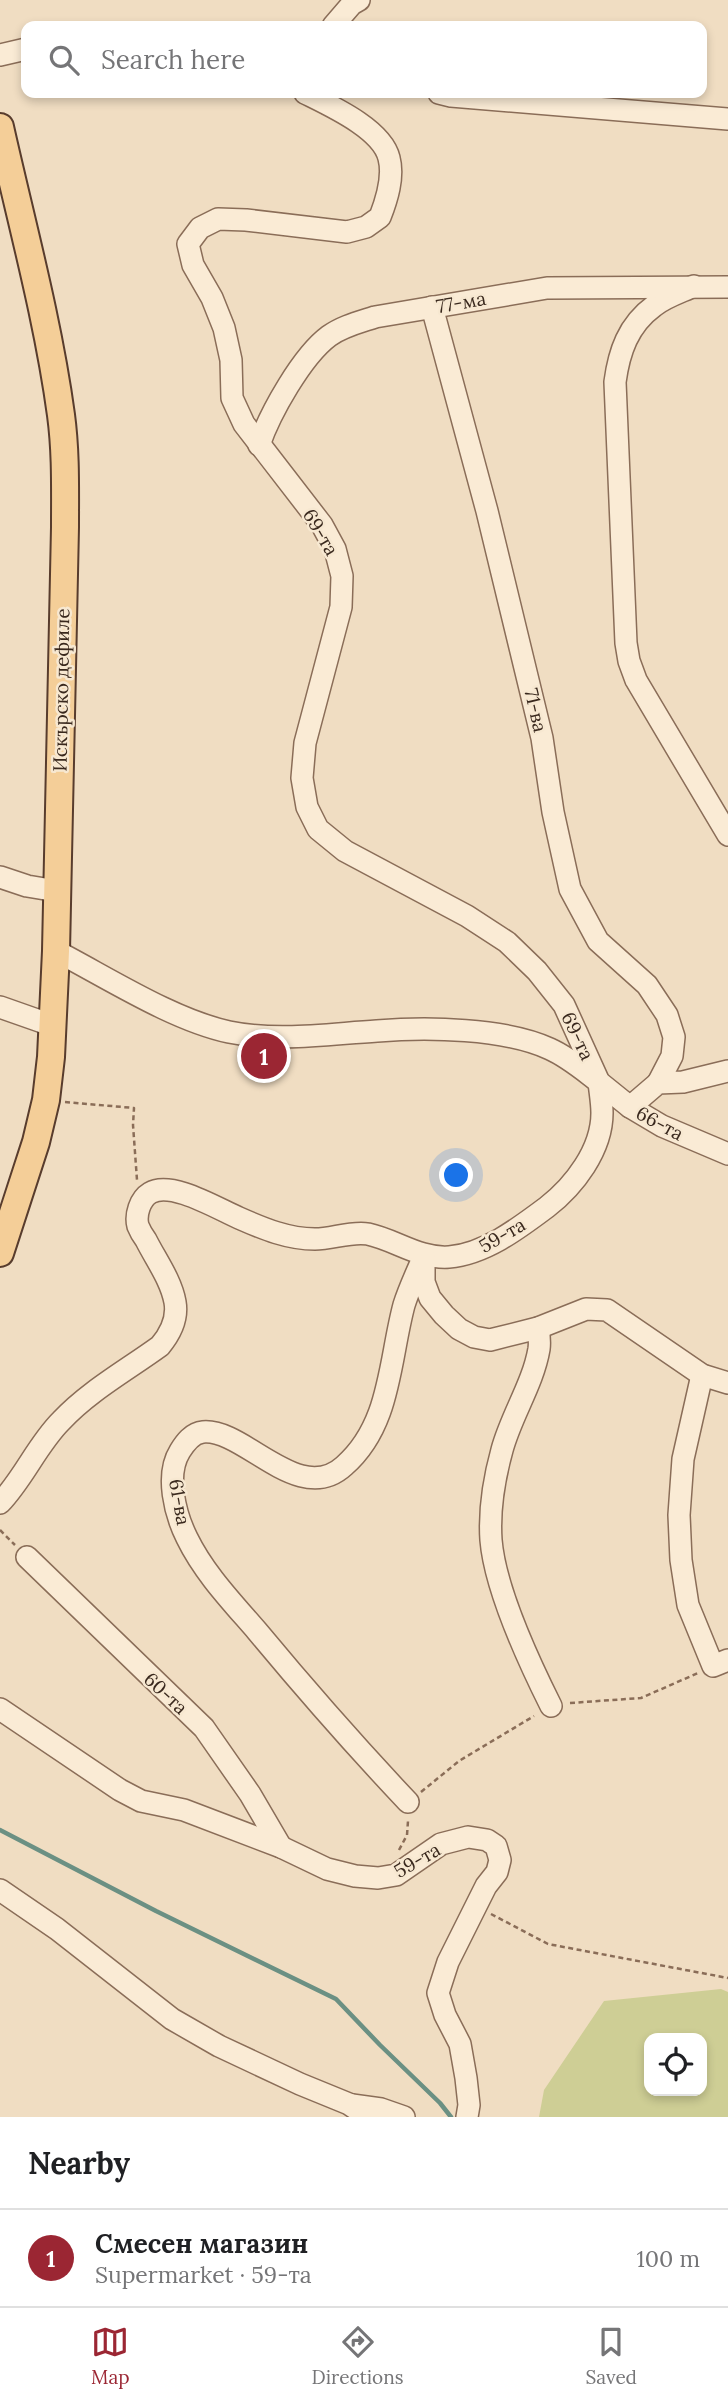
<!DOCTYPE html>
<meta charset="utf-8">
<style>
:root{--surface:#fff;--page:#f2f2f2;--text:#202124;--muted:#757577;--line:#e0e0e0;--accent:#9b2633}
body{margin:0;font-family:Lora,serif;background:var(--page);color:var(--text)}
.controls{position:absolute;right:21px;bottom:21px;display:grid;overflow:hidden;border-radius:14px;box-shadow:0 4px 10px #0003}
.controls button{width:63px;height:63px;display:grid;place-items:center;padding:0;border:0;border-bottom:2px solid var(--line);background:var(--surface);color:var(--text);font:35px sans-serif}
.you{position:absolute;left:457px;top:1176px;width:24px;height:24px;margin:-18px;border:5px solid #fff;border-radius:50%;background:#1a73e8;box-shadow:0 0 0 10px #1a73e833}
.badge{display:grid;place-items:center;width:46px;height:46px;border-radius:50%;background:var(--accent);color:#fff;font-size:23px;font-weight:700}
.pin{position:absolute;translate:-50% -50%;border:4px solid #fff;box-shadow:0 2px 7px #0006}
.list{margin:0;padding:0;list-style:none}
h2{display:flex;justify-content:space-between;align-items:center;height:91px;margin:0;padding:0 28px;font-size:30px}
h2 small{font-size:23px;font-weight:400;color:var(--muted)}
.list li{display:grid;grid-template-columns:46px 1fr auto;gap:21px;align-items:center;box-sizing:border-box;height:98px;padding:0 28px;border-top:2px solid var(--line)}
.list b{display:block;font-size:26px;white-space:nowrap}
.list p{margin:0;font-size:23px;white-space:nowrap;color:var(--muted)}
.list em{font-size:23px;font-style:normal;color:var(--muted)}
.icon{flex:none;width:38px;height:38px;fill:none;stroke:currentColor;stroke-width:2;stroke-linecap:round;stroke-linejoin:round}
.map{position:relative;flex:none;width:728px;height:2117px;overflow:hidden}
.search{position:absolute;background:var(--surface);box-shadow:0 4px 10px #0003;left:21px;right:21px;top:21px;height:77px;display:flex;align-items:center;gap:18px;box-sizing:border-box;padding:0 24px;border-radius:14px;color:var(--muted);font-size:26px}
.sheet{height:189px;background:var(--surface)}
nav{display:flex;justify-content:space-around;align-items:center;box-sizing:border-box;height:98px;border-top:2px solid var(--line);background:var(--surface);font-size:19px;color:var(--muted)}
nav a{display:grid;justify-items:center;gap:4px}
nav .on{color:var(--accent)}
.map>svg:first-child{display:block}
.green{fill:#cece95;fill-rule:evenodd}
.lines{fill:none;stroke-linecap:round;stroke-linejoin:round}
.stream{stroke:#6b9083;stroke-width:4.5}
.minor-casing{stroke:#8a6d58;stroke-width:24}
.major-casing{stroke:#583c2d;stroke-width:30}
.path{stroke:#8a6d58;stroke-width:2.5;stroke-dasharray:5 3.5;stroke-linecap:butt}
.minor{stroke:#faebd5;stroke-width:21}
.major{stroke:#f4ce98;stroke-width:26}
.labels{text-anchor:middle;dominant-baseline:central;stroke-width:5;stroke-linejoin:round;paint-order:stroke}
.street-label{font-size:19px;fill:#39281d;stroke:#f7e8d1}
</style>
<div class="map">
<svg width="728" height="2117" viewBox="0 0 728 2117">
<rect width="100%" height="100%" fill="#f0ddc2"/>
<path class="green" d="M 721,1989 L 728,1992 L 728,2117 L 539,2117 L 544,2090 L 604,2001 ZM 649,2038 L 702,2038 L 702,2091 L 649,2091 Z"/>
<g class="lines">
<polyline class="stream" points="0,1830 156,1911 336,1999 380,2045 440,2103 451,2117"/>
<defs>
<g id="minor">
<polyline points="333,26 352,4 359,0"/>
<polyline points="0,55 26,49"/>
<path d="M 305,93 C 331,106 382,129 389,158 C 394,177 387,199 380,217 L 366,227 L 347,232 L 246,220 L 218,219 L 200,228 L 188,244 L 193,265 L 212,298 L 224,328 L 231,360 L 232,398 L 244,424 L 322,525 L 335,549 L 342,576 L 341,607 L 305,743 L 302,778 L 307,807 L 318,829 L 345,851 L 467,916 L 507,942 L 537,971 L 564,1005 L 599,1082 L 630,1107 L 662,1126 L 728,1154"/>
<polyline points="439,93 451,96 728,119"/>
<path d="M 694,286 C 681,292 665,297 654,306 C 628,325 619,352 615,382 L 626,643 L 629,661 L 636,680 L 728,835"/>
<polyline points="432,307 487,511 542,738 553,812 570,889 598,941 647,985 667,1015 674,1037 672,1056 658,1083"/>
<path d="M 259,445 C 270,413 302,356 329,336 C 343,326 360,322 375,317 L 547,288 L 728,287"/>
<polyline points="0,877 27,886 57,891"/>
<polyline points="0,1007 54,1026"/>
<polyline points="630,1107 658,1083 683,1082 728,1071"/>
<polyline points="424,1262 424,1282 430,1298 444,1315 459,1329 474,1337 490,1340 538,1328 586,1309 607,1310 702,1375 728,1383"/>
<path d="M 538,1328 C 539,1334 540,1342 539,1349 C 533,1384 511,1416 502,1450 C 494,1479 489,1510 491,1540 C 495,1589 529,1662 551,1706"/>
<polyline points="702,1375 683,1459 679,1515 681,1560 688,1605 713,1666 728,1660"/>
<path d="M 0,1503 C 24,1478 37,1445 61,1421 C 89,1391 127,1370 160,1346 C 170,1334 178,1319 175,1302 C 171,1280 156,1260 146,1240 C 143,1236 140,1231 138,1226 C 135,1215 140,1199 150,1193 C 171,1180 218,1209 239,1218 C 264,1229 288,1239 315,1239 C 332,1239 351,1231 368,1234 C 396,1240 419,1259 449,1257 C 485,1254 519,1228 547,1207 C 574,1186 602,1150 602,1113 C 602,1103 600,1092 599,1082 C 583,1070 568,1057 550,1049 C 505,1028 427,1027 377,1031 C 328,1034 278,1042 229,1032 C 173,1020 108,978 56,951"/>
<polyline points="27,1557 204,1728 250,1794 281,1847"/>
<polyline points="0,1709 120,1790 141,1801 184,1810 281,1847 327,1869 355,1876 378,1878 396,1875 441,1844 468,1837 487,1840 496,1846 500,1860 497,1872 486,1886 448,1962 438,1993 445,2015 460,2044 466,2078 469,2105 467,2117"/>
<path d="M 408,1802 C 356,1747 306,1690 257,1631 C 232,1602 204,1573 187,1538 C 175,1514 165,1475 180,1451 C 185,1443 192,1433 203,1432 C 244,1428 299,1507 344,1466 C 391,1425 389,1361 404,1305 C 409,1289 417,1272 424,1256"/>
<polyline points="0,1890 57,1929 172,2019 219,2046 300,2084 349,2104 368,2117"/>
<polyline points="352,2105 381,2109 404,2117"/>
</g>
<path id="major" d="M 0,127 C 21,221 48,319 61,415 C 66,452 65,489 65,527 L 56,951 L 51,1057 L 46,1100 L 36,1142 L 0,1253"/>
</defs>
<use href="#minor" class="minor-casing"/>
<use href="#major" class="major-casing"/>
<g class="path">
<polyline points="65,1102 134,1108 133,1125 137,1180"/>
<polyline points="0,1530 15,1545"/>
<polyline points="570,1703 641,1698 698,1673"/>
<polyline points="421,1792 459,1761 534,1716"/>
<polyline points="399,1850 407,1835 408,1821"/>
<polyline points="491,1914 548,1944 728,1978"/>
</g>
<use href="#minor" class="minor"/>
<use href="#major" class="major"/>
</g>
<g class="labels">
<g class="street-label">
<text transform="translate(461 302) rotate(-10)">77-ма</text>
<text transform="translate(321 532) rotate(60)">69-та</text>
<text transform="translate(61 690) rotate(-89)">Искърско дефиле</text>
<text transform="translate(536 710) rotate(77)">71-ва</text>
<text transform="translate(578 1036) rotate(65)">69-та</text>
<text transform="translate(660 1123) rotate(28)">66-та</text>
<text transform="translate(502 1235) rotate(-30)">59-та</text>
<text transform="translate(180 1502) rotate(80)">61-ва</text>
<text transform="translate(166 1693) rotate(43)">60-та</text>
<text transform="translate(417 1860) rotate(-30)">59-та</text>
</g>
</g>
</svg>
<div class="controls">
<button><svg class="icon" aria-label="locate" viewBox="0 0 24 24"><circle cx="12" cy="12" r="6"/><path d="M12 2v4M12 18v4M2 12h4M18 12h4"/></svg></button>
</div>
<div class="you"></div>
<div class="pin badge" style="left:264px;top:1056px">1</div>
<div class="search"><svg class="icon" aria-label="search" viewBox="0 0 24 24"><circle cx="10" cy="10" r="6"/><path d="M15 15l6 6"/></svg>Search here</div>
</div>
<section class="sheet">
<h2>Nearby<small></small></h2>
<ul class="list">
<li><span class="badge">1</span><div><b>Смесен магазин</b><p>Supermarket · 59-та</p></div><em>100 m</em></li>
</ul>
</section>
<nav>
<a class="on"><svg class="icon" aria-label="map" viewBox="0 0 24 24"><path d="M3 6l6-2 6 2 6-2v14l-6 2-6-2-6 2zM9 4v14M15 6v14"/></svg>Map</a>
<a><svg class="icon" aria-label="directions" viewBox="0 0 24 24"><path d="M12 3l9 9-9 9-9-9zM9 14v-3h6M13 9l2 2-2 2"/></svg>Directions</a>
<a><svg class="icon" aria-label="saved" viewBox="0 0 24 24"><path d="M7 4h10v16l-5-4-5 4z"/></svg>Saved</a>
</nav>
